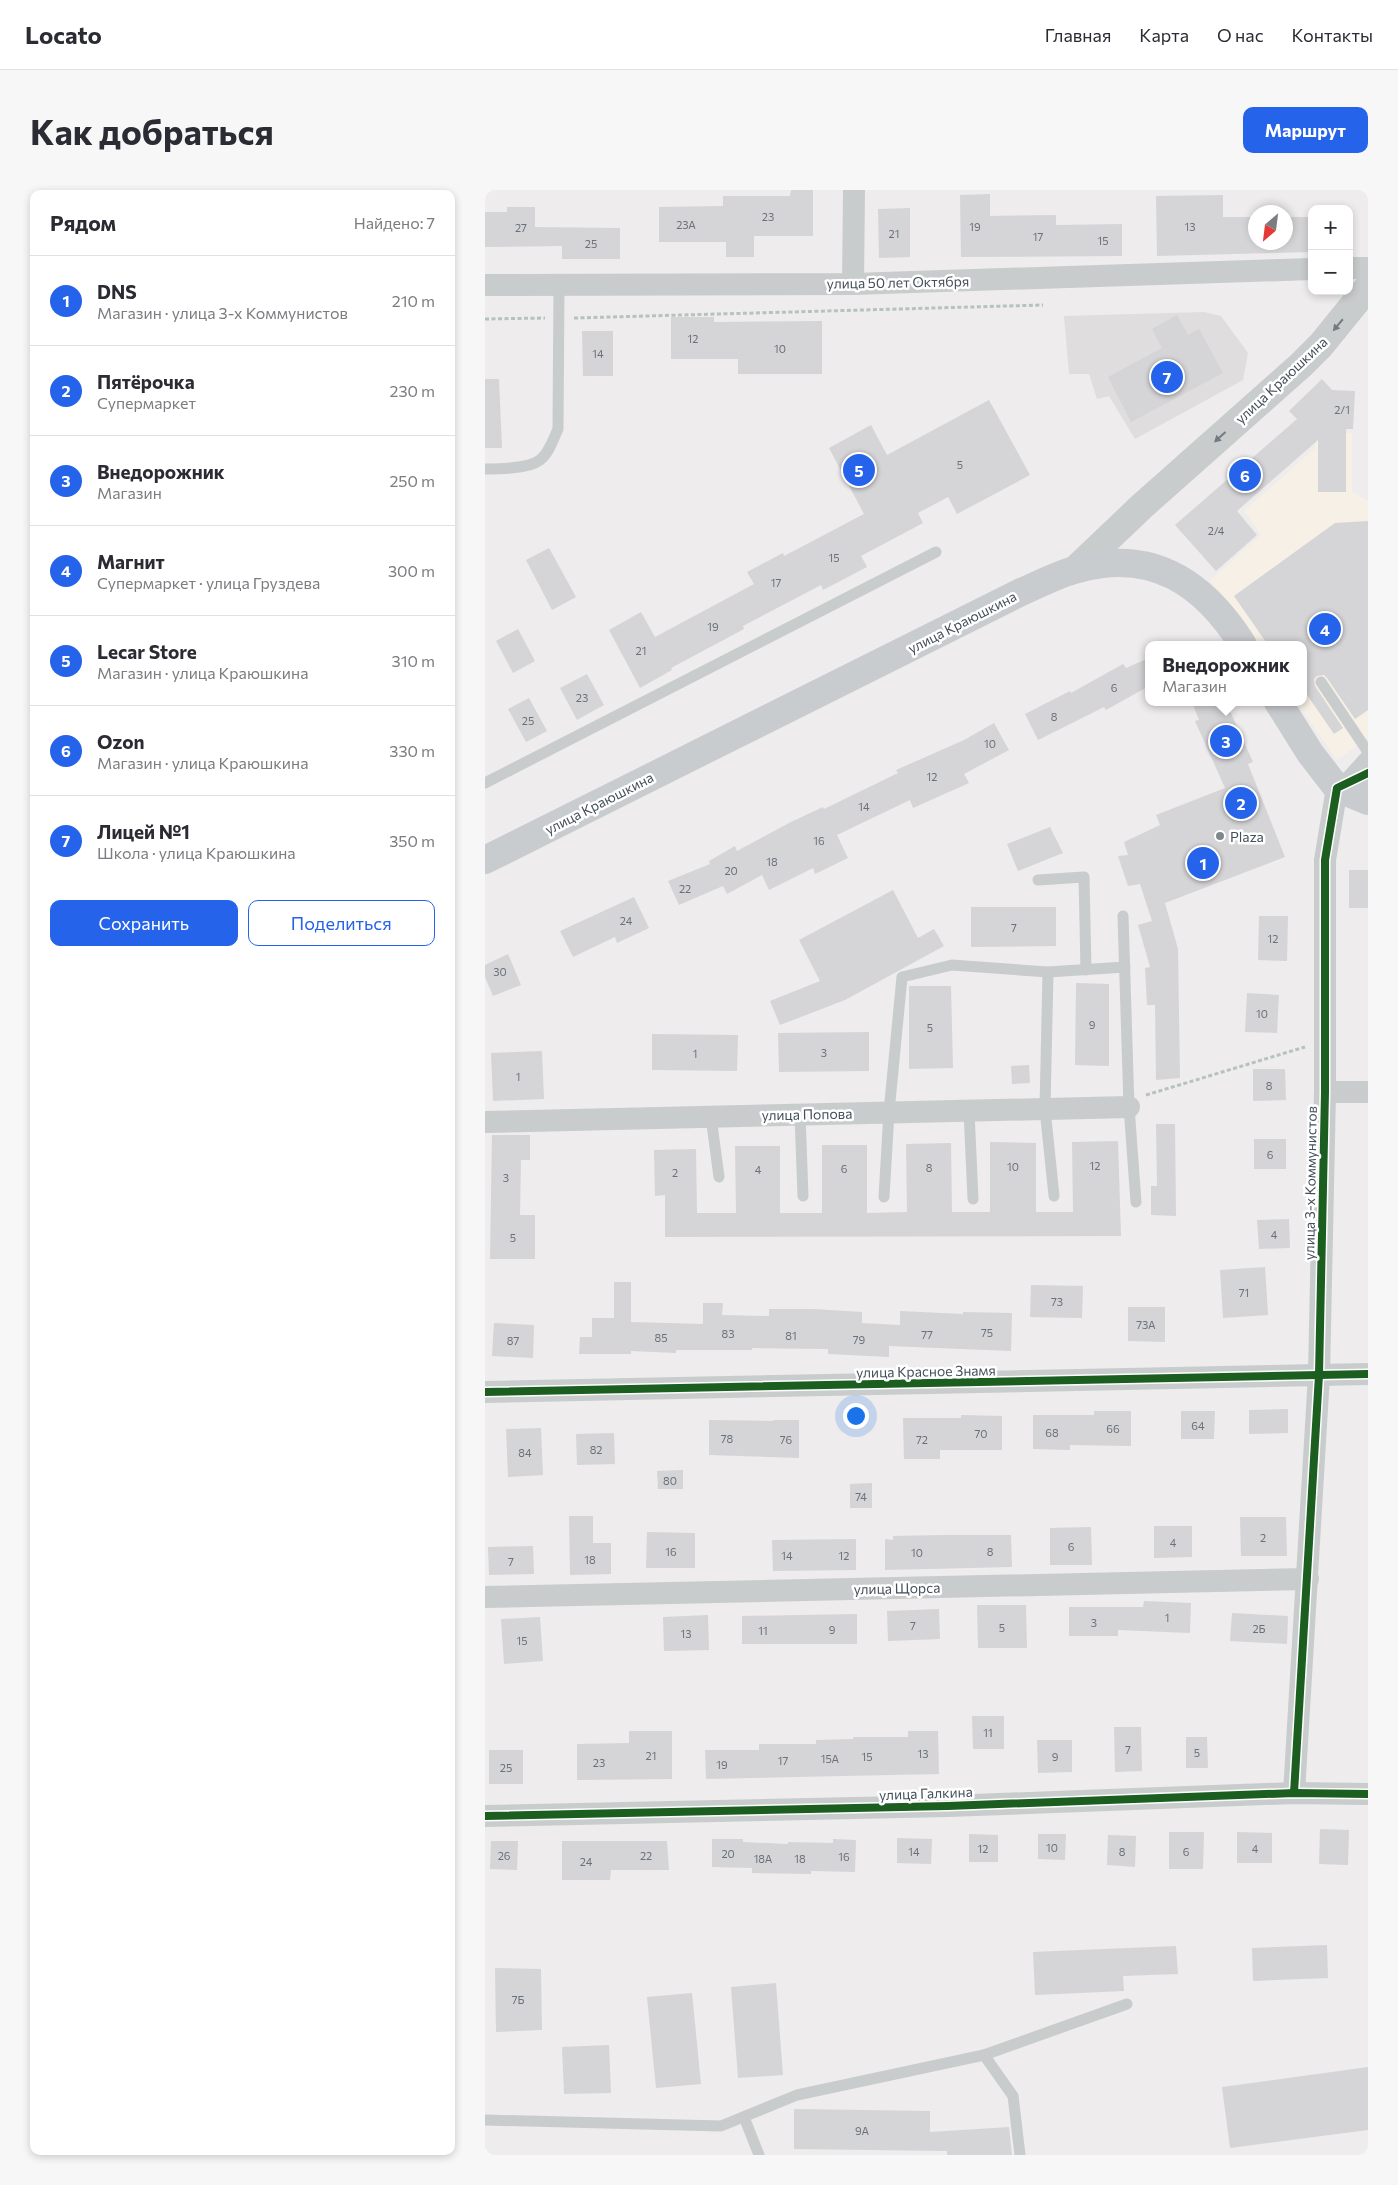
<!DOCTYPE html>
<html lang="ru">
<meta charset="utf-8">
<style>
:root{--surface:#fff;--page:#f7f7f7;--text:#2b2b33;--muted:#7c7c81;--line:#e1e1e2;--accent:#2563eb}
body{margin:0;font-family:Commissioner,sans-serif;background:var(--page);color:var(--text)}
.controls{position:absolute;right:15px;top:15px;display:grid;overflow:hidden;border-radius:10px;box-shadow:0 2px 8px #0003}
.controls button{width:45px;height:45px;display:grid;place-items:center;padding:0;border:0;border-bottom:1px solid var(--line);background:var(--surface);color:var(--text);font:25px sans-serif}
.compass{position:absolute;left:763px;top:15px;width:45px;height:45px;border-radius:50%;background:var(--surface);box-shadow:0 2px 8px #0003;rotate:208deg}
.you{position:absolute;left:370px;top:1225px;width:18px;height:18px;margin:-12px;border:4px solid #fff;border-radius:50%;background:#1a73e8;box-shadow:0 0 0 8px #1a73e833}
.badge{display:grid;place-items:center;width:32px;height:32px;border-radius:50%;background:var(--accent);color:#fff;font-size:16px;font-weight:700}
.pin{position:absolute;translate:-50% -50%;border:2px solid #fff;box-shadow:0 1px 5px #0006}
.popup{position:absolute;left:660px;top:451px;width:162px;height:65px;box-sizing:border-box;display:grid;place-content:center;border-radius:10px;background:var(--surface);filter:drop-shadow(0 1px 4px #0005);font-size:16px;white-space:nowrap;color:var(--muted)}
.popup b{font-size:19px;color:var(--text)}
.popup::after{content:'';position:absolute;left:50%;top:100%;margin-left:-10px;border:10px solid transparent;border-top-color:var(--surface)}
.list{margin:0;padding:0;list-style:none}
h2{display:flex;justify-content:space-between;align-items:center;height:65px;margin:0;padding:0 20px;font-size:21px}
h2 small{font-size:16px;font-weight:400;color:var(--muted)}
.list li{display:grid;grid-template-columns:32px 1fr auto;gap:15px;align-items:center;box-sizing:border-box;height:90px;padding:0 20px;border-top:1px solid var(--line)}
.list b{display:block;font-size:19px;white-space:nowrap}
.list p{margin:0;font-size:16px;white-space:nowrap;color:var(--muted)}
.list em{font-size:16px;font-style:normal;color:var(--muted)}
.actions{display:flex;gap:10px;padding:15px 20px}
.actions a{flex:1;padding:11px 0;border:1px solid var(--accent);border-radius:10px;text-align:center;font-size:18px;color:var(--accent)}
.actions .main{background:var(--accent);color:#fff}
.map{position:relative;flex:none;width:883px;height:1965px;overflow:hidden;border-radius:10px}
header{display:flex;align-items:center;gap:30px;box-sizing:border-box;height:70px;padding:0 25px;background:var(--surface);border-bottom:1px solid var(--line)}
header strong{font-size:24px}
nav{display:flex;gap:28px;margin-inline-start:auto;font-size:18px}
.intro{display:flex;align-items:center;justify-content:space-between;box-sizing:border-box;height:120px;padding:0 30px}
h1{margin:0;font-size:35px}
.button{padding:12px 22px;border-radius:10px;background:var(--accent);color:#fff;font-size:18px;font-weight:700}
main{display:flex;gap:30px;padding:0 30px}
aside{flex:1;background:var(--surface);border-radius:10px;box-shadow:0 2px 8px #0003}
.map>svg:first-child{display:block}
.commercial{fill:#f6f0e6}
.education{fill:#dfddde}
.building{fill:#d5d4d7}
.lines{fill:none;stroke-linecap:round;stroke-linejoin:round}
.path{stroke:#b5c2be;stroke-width:3;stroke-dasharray:4 2.5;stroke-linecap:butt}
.service{stroke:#c8cccd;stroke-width:11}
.minor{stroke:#c8cccd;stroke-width:22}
.tertiary{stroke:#c8cccd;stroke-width:28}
.secondary{stroke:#c9cccf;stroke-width:28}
.cycleway-casing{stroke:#fff;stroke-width:11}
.cycleway{stroke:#1b5e20;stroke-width:8}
.oneway{fill:#727b82}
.poi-dot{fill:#7f878d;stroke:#fff;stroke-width:2}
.labels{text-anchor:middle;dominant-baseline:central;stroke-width:5;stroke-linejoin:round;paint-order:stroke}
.number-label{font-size:11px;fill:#69727a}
.street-label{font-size:14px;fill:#43505a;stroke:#fff}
.poi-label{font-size:14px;fill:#43505a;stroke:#fff;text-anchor:start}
</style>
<header>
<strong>Locato</strong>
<nav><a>Главная</a><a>Карта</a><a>О нас</a><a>Контакты</a></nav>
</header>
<div class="intro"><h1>Как добраться</h1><a class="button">Маршрут</a></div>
<main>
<aside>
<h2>Рядом<small>Найдено: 7</small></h2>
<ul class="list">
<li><span class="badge">1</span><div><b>DNS</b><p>Магазин · улица 3-х Коммунистов</p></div><em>210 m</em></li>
<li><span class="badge">2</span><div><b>Пятёрочка</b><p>Супермаркет</p></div><em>230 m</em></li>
<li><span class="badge">3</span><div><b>Внедорожник</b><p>Магазин</p></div><em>250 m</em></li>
<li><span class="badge">4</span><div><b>Магнит</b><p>Супермаркет · улица Груздева</p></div><em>300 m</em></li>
<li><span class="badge">5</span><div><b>Lecar Store</b><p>Магазин · улица Краюшкина</p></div><em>310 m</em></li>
<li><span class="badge">6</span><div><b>Ozon</b><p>Магазин · улица Краюшкина</p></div><em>330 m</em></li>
<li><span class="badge">7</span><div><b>Лицей №1</b><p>Школа · улица Краюшкина</p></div><em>350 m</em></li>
</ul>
<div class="actions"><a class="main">Сохранить</a><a>Поделиться</a></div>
</aside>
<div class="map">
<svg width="883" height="1965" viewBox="0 0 883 1965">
<rect width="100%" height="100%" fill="#eeecec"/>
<polygon class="commercial" points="835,241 867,243 867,302 883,311 883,548 852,570 811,512 818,512 818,455 771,455 725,390 776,345 759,321 830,258 831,246"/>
<polygon class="education" points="719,122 736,126 763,163 758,190 650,249 624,206 612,209 604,184 584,184 579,126"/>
<g class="building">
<polygon points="306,0 328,0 328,46 269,46 269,67 241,67 241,52 174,52 174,17 238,16 238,6 305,6"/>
<polygon points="505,4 505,26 571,25 571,35 637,34 637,66 476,67 475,5"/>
<polygon points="738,5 738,27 770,27 770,52 800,52 800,27 827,27 827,62 672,66 671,6"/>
<polygon points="22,17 50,17 50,37 135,38 135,69 77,69 77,56 0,57 0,22 22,22"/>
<polygon points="425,18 425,67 394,68 393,19"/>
<polygon points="692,125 703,145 714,139 738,183 646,232 623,187 677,158 667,139"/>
<polygon points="186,127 229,127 229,132 337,131 337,184 253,184 253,169 186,169"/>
<polygon points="97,141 128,141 128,186 98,186"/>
<polygon points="0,189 14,189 17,258 0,258"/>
<polygon points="837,189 847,200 870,201 868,239 861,239 861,302 833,302 833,250 752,321 772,345 731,381 690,335 812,229 804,221"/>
<polygon points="504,210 545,285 472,324 463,307 433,323 438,333 376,366 382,377 338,400 336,395 258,436 259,439 186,478 187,480 155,498 124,440 156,422 170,447 269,394 262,382 298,363 299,366 379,324 344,258 386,235 402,265"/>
<polygon points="883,331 883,520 870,529 842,488 839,485 832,486 829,489 830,496 858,538 849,544 818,499 818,455 783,455 749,406 850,333"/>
<polygon points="64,358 91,407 67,420 41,370"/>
<polygon points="33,439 50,471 28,483 11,451"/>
<polygon points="664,468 664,496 621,520 619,517 553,550 540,524 585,501 586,503 638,474 641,478"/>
<polygon points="102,484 119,515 92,530 75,498"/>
<polygon points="44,508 62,541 41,552 23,519"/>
<polygon points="707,512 741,512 768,572 763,574 800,667 680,713 693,759 695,888 671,890 670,815 662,815 660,778 665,777 653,735 667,731 655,694 643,696 633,666 643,665 639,652 675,635 671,625 740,598 710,531 714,530"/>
<polygon points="509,533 524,560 479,584 484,593 428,618 425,610 352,645 363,668 330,684 328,678 284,700 277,685 242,704 238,696 194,715 183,691 225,674 224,671 250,656 252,661 306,632 338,617 339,619 413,583 411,580 479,550"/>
<polygon points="565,637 578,663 533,681 522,654"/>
<rect x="864" y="680" width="19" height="38"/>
<polygon points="408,700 433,748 449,739 459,756 360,810 295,835 285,811 335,791 314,750"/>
<polygon points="149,707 164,738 132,753 130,747 88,767 75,741"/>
<polygon points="486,717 571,717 571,756 486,757"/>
<polygon points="774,726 803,726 802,771 773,770"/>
<polygon points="23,764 36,795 8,806 0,787 0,775"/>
<polygon points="591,793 624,794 624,876 590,875"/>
<polygon points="424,796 466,796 468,878 424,879"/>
<polygon points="762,803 794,805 792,843 760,842"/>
<polygon points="384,842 384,881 294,882 293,843"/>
<polygon points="167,844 253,845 252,881 167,880"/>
<polygon points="57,861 59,909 8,911 6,863"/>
<polygon points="544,875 545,893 527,894 526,876"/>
<polygon points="768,879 800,879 801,910 768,911"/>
<polygon points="671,934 690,934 691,1026 666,1025 666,996 672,996"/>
<polygon points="7,945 45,945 45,970 36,970 35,1025 50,1025 50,1069 5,1069"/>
<rect x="769" y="949" width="32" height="30"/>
<polygon points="633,951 636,1046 180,1047 180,1005 170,1006 169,960 211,959 212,1023 251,1023 250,956 295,956 295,1023 337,1023 337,955 382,955 382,1023 422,1022 421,954 466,953 467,1022 505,1022 505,952 551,953 551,1022 588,1022 587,952"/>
<polygon points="804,1029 805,1058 774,1059 772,1030"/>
<polygon points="780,1077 783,1125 738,1128 735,1080"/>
<polygon points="129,1092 146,1092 146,1132 218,1134 218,1113 238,1113 237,1125 284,1126 284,1119 328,1119 377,1122 377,1133 415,1135 415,1121 478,1124 478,1122 527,1123 526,1161 404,1156 404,1167 343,1164 343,1159 267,1158 267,1160 191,1160 191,1163 146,1161 146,1164 94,1164 95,1147 107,1147 107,1128 129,1128"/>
<polygon points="546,1095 598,1096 597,1128 545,1127"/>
<polygon points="643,1117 680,1117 680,1152 643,1151"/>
<polygon points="9,1133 49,1135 48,1168 7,1166"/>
<polygon points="803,1219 803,1243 764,1244 764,1220"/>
<polygon points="609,1221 646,1221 646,1256 585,1255 585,1260 548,1259 548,1225 609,1225"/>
<polygon points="696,1221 730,1221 729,1249 696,1249"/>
<polygon points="476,1225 517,1226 517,1260 455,1260 455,1269 419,1269 418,1228 476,1228"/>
<polygon points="224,1230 288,1231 288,1230 314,1230 314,1268 224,1265"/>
<polygon points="56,1238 58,1285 23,1287 21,1239"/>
<polygon points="129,1243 130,1274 92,1275 91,1244"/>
<polygon points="198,1280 198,1299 173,1299 172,1281"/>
<polygon points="387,1293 387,1318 365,1318 365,1294"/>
<polygon points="84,1326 108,1326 108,1353 126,1353 126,1384 85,1385"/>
<polygon points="755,1327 801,1327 802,1366 756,1366"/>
<polygon points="669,1336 707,1336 707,1367 669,1368"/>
<polygon points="606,1337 607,1375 565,1375 565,1338"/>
<polygon points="162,1342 210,1343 210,1378 161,1378"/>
<polygon points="456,1345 526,1345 527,1377 400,1380 400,1349 408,1350 408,1346"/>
<polygon points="371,1349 371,1380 288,1381 287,1350"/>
<polygon points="48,1356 49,1384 4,1385 3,1357"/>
<polygon points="659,1411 706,1413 705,1443 633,1440 633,1446 584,1446 584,1417 658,1417"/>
<polygon points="492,1415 541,1415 542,1458 493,1458"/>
<polygon points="454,1419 455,1449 403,1451 402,1421"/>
<polygon points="747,1423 803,1426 802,1454 745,1451"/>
<polygon points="372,1424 372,1454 257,1454 257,1426"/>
<polygon points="223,1425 224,1460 179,1461 178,1427"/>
<polygon points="55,1427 58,1471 19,1474 16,1429"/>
<polygon points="487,1526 519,1526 519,1559 488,1559"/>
<polygon points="629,1537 656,1537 657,1581 630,1582"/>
<polygon points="144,1541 187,1541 187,1589 92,1590 92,1554 144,1553"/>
<polygon points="423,1541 453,1541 454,1584 221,1589 220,1560 274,1560 274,1554 331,1554 331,1550 368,1549 368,1547 423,1547"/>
<polygon points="701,1547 722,1547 723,1578 701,1578"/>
<polygon points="552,1550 587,1550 587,1582 553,1583"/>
<rect x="4" y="1560" width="34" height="34"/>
<polygon points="835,1639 864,1640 863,1675 834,1674"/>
<polygon points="684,1642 719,1642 718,1679 684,1679"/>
<polygon points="752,1642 787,1643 787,1673 752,1673"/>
<polygon points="484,1644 513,1645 513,1672 484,1672"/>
<polygon points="553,1644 581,1644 580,1670 553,1669"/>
<polygon points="623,1645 651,1646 650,1677 622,1675"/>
<polygon points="412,1648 447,1649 446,1674 412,1673"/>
<polygon points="227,1649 258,1649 258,1652 303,1654 303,1652 348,1653 348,1649 371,1650 370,1682 326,1681 326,1684 267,1683 267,1678 227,1677"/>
<polygon points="6,1651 33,1651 32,1680 5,1679"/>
<polygon points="77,1651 182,1651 184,1680 126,1680 125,1690 77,1690"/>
<polygon points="842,1755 843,1788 768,1791 767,1758"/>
<polygon points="691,1756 693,1784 638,1786 639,1801 550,1805 548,1762"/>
<polygon points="10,1778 56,1779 57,1840 11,1842"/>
<polygon points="291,1793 298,1885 253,1888 246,1797"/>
<polygon points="207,1803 216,1894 171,1898 162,1807"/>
<polygon points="124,1855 126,1903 79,1904 77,1857"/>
<polygon points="883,1877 883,1940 745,1958 737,1897"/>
<polygon points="309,1919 445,1921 445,1942 524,1937 527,1965 462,1965 462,1961 309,1959"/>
</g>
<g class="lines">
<g class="path">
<polyline points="89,128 558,115"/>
<polyline points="0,129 60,128"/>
<polyline points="661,905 820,857"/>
</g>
<g class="service">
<path d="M 0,279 C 14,279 43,279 55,270 C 64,263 68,250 73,239 L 74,95"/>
<polyline points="836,492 883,562"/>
<polyline points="863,586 883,564"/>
<polyline points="0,593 451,362"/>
<polyline points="553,690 599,687 601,780"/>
<polyline points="638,726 644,917 651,1012"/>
<polyline points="563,782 560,919 569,1006"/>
<polyline points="484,921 488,1009"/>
<polyline points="315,925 318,1006"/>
<polyline points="226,927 234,987"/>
<polyline points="399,1007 404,922 417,787 467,775 563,782 640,777"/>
<polyline points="499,1865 528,1906 535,1965"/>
<polyline points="259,1927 274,1965"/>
<polyline points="0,1930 236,1936 312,1905 499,1865 642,1814"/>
</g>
<g class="minor">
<polyline points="864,78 883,78"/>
<polyline points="368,94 369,0"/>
<polyline points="0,95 368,94 827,79"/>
<polyline points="840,902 883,902"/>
<polyline points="0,932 644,917"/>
<polyline points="0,1202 883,1184"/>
<polyline points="0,1407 823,1389"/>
<polyline points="809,1603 834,1185 840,902 840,670 852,598 883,583"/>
<polyline points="0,1626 463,1616 809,1603 883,1604"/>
</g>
<polyline class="tertiary" points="591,379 656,317 816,175 836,155 883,97"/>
<g class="secondary">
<polyline points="793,512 825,563 852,598 883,611"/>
<path d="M 0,670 L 536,402 C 555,394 573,384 593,379 C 667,358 719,393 758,455"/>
</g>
<defs>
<g id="cycleway">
<polyline points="0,1202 883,1184"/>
<polyline points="809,1603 834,1185 840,902 840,670 852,598 883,583"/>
<polyline points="0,1626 463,1616 809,1603 883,1604"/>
</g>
</defs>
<use href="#cycleway" class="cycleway-casing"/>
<use href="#cycleway" class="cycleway"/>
</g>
<defs><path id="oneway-solid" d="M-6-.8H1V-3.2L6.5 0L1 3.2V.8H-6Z" transform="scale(1.25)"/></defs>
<g class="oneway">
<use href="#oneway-solid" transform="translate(853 135) rotate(130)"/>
<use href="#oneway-solid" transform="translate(735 247) rotate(138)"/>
</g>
<circle class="poi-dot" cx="735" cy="646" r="5"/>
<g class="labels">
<g class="number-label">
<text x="283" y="26">23</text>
<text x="201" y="34">23А</text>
<text x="490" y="36">19</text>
<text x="705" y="36">13</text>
<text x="36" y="37">27</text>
<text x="409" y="43">21</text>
<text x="553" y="46">17</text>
<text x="618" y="50">15</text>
<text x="106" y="53">25</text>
<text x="208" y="148">12</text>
<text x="295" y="158">10</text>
<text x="113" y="163">14</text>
<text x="857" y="219">2/1</text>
<text x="475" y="274">5</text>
<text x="731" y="340">2/4</text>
<text x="349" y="367">15</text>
<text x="291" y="392">17</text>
<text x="228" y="436">19</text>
<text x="156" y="460">21</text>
<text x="629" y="497">6</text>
<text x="97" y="507">23</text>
<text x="569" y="526">8</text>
<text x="43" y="530">25</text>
<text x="505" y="553">10</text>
<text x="447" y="586">12</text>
<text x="379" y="616">14</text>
<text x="334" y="650">16</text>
<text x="287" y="671">18</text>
<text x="246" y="680">20</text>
<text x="200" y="698">22</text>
<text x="141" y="730">24</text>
<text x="529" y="737">7</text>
<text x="788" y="748">12</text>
<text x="15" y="781">30</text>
<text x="777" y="823">10</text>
<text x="607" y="834">9</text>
<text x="445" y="837">5</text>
<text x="339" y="862">3</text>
<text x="210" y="863">1</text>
<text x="33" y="886">1</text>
<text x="784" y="895">8</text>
<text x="785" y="964">6</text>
<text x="610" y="975">12</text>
<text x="528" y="976">10</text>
<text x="444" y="977">8</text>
<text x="359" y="978">6</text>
<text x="273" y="979">4</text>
<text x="190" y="982">2</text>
<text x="21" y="987">3</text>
<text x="789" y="1044">4</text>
<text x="28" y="1047">5</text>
<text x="759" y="1102">71</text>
<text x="572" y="1111">73</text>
<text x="661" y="1134">73А</text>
<text x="502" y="1142">75</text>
<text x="243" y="1143">83</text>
<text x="442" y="1144">77</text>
<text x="306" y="1145">81</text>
<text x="176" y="1147">85</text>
<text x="374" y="1149">79</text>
<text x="28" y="1150">87</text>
<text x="713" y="1235">64</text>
<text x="628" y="1238">66</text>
<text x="567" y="1242">68</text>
<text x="496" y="1243">70</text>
<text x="242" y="1248">78</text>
<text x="301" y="1249">76</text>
<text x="437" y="1249">72</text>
<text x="111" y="1259">82</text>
<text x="40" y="1262">84</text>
<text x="185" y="1290">80</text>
<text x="376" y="1306">74</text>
<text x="778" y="1347">2</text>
<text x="688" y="1352">4</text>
<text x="586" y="1356">6</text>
<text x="186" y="1361">16</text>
<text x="505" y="1361">8</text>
<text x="432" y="1362">10</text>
<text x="302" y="1365">14</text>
<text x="359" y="1365">12</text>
<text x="105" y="1369">18</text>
<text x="26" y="1371">7</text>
<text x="682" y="1427">1</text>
<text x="609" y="1432">3</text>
<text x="428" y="1435">7</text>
<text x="517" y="1437">5</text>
<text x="774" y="1438">2Б</text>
<text x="347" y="1439">9</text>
<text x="278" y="1440">11</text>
<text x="201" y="1443">13</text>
<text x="37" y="1450">15</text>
<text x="503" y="1542">11</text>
<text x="643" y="1559">7</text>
<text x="712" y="1562">5</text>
<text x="438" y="1563">13</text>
<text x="166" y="1565">21</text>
<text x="382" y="1566">15</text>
<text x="570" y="1566">9</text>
<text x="345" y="1568">15А</text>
<text x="298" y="1570">17</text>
<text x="114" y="1572">23</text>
<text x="237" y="1574">19</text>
<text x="21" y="1577">25</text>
<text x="567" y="1657">10</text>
<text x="498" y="1658">12</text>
<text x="770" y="1658">4</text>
<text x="429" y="1661">14</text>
<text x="637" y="1661">8</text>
<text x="701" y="1661">6</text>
<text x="243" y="1663">20</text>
<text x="19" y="1665">26</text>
<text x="161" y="1665">22</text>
<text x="359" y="1666">16</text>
<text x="278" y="1668">18А</text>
<text x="315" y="1668">18</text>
<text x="101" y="1671">24</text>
<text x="33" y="1809">7Б</text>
<text x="377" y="1940">9А</text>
</g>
<g class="street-label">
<text transform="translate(413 92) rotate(-1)">улица 50 лет Октября</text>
<text transform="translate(796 190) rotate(-43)">улица Краюшкина</text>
<text transform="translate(477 432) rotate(-27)">улица Краюшкина</text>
<text transform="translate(114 613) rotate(-27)">улица Краюшкина</text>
<text transform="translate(322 924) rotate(-1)">улица Попова</text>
<text transform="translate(825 993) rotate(-89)">улица 3-х Коммунистов</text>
<text transform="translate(441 1181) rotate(-1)">улица Красное Знамя</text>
<text transform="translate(412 1398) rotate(-1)">улица Щорса</text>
<text transform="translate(441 1603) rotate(-2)">улица Галкина</text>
</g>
<g class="poi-label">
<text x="745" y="646">Plaza</text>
</g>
</g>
</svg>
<div class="controls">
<button>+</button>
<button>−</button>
</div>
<svg class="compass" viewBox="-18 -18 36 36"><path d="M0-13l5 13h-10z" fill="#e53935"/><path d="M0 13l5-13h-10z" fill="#7c7c81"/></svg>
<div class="you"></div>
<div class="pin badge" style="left:718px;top:673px">1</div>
<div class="pin badge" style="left:756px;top:613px">2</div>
<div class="pin badge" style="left:741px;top:551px">3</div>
<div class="popup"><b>Внедорожник</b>Магазин</div>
<div class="pin badge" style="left:840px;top:439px">4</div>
<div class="pin badge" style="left:374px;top:280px">5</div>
<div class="pin badge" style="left:760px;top:285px">6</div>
<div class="pin badge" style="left:682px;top:187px">7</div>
</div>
</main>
